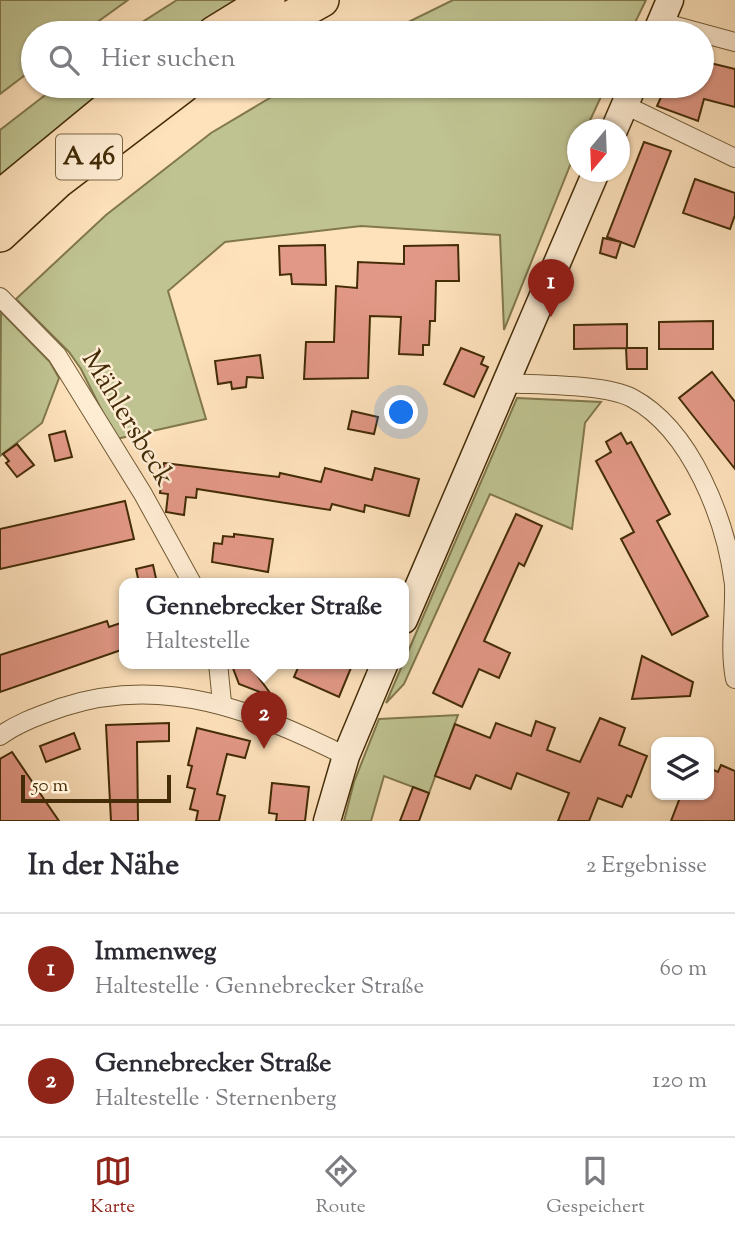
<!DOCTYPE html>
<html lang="de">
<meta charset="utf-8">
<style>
:root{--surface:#fff;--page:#f2f2f3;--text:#2b2b33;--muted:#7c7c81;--line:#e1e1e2;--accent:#8f2418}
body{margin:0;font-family:"Sorts Mill Goudy",serif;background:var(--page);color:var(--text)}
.controls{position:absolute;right:21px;bottom:21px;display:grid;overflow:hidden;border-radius:14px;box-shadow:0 2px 5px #0004}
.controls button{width:63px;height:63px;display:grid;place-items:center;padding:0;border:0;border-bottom:2px solid var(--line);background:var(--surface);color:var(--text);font:35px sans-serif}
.compass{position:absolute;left:567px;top:119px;width:63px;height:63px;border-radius:50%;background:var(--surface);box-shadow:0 2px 5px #0004;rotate:199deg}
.scale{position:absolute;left:21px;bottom:18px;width:150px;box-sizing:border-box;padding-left:7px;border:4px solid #432c07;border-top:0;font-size:19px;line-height:24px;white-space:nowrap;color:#432c07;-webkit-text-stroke:5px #feecd3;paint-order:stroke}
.you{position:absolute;left:402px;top:413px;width:24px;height:24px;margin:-18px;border:5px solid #fff;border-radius:50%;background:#1a73e8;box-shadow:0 0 0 10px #1a73e833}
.badge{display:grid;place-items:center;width:46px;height:46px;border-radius:50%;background:var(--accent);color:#fff;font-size:23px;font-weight:700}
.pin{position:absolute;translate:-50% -58px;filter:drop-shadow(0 2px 4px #0008)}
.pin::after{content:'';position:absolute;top:37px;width:24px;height:21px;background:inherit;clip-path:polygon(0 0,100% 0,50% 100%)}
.popup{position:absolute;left:119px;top:578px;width:290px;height:91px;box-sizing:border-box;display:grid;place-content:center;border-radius:14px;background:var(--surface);filter:drop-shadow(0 2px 5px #0005);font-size:23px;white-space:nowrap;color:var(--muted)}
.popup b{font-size:26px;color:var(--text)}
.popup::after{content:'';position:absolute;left:50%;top:100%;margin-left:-14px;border:14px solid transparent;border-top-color:var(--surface)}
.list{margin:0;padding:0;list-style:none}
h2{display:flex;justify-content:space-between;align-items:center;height:91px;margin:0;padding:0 28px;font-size:30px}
h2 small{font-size:23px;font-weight:400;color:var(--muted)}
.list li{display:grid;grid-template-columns:46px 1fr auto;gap:21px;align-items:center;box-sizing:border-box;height:112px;padding:0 28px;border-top:2px solid var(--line)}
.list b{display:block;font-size:26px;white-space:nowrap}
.list p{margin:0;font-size:23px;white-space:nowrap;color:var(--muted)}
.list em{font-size:23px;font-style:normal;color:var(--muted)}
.icon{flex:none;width:38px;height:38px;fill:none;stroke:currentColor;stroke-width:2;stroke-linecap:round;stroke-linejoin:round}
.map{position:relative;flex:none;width:735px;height:821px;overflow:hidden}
.search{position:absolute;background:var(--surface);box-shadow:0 2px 5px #0004;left:21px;right:21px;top:21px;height:77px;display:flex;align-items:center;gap:18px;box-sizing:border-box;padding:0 24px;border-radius:38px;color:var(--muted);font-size:26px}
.sheet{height:315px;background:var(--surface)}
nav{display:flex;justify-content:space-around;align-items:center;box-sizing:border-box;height:98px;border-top:2px solid var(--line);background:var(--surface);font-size:19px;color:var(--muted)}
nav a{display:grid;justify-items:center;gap:4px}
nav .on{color:var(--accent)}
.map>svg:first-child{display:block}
.green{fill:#bfc391;stroke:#81784c;stroke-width:2}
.building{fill:#e29886;stroke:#432c07;stroke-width:2}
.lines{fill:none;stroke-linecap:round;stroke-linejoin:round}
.minor-casing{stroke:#725a34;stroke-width:20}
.secondary-casing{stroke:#432c07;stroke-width:29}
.motorway-casing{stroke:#432c07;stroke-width:36}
.minor{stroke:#feecd3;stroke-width:18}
.secondary{stroke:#feecd3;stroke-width:26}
.motorway{stroke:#fee2bc;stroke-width:33}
.labels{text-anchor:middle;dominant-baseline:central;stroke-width:5;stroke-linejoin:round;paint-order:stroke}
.shield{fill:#feecd3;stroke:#7b6644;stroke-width:2}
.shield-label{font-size:26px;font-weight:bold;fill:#432c07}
.street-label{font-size:28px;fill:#432c07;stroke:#feecd3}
</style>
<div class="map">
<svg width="735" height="821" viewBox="0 0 735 821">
<rect width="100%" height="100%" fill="#fee2bc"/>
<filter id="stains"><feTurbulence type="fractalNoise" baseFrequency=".00286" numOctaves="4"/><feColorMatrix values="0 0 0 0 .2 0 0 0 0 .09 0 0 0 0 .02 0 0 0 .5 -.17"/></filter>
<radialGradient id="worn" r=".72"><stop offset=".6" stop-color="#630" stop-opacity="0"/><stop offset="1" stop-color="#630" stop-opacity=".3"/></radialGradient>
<g class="green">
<polygon points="0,0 128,0 82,33 33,33 33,69 0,94"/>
<polygon points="177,0 253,0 199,33 125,33"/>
<polygon points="453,0 646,0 630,33 386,33"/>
<polygon points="57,86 122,86 0,187 0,130"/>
<polygon points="290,86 606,86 586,129 578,130 577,148 504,330 500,235 361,226 225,242 168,291 206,419 116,439 81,369 69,352 16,299 106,215 211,133"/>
<polygon points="1,312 50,362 59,378 42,423 0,456"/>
<polygon points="517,398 601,402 585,423 572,529 490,494 404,684 386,703"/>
<polygon points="458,715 429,793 384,776 371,821 344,821 354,782 379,719"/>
</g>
<g class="building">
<polygon points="702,61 735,69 735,107 704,99 698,121 657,106 666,86 702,86"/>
<polygon points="644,142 671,151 634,247 607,237"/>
<polygon points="695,179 735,193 735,215 730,229 683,213"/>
<polygon points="603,238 621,242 616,258 600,253"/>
<polygon points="325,245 326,285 292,284 291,274 280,275 279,246"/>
<polygon points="458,245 459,281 436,281 435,321 430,321 429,345 423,345 423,355 399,354 401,317 370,316 368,378 304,379 306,342 334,342 336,286 357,288 358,262 404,264 404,246"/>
<polygon points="713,321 713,349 659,349 659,322"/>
<polygon points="627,324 627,348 647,348 647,369 627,369 626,348 574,349 574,325"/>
<polygon points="461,348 484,357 481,364 488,367 474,397 444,384"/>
<polygon points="260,355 263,378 247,377 246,387 232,389 231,382 218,384 215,361"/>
<polygon points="712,372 735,402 735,469 679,398"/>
<polygon points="352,411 378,417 374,434 348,429"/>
<polygon points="65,431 72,457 55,461 49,435"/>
<polygon points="621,433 627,444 631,442 670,514 657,521 708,616 672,635 621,539 634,532 596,461 611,452 606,442"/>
<polygon points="17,444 34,465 17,477 6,463 9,461 3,454"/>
<polygon points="164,463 279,477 280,473 321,482 325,468 372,480 375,468 419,479 409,516 365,505 364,512 332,504 330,510 197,489 196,498 186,497 184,515 166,512 168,494 160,493"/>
<polygon points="125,501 134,539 0,569 0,529"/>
<polygon points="516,514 542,526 524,566 519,563 484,641 510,653 499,678 479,669 462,707 433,693"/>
<polygon points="234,534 273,539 268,572 212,562 214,543 222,544 223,536 234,537"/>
<polygon points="153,565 157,583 139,583 136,569"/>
<polygon points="107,621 109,627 124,622 124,649 0,692 0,655"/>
<polygon points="642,656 693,682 690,696 632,699"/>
<polygon points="231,663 248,663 273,697 239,684"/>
<polygon points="300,663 353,663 339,697 294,677"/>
<polygon points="600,718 625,728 619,745 647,756 631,797 627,795 622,807 598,798 589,821 558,821 569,793 517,773 511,789 476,775 470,789 435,776 455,724 490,738 496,723 531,736 536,721 555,728 547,750 580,762"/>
<polygon points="169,723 169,741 137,742 138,821 111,821 106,725"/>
<polygon points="197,728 250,741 245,758 227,754 217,794 225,796 219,821 196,821 198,811 190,809 195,789 187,787 192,766 188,765"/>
<polygon points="74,733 80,749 46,762 40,746"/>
<polygon points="12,752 48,805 59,821 0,821 0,759"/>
<polygon points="721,765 735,771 735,821 671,821 681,795 709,795 709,768 718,772"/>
<polygon points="272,783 309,787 305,821 276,821 277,814 269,813"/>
<polygon points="413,787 429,793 419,821 400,821"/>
</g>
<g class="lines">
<defs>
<g id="minor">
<polyline points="661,22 735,42"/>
<polyline points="625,105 735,158"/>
<polyline points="0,297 57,355 143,494 192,583"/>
<path d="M 506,383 C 538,385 605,384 632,398 C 692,430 726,521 734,584 C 735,616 729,648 735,679"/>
<polyline points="218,663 222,703"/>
<path d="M 0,736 C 19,722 41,715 63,707 C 164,674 255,711 346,756"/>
</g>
<g id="secondary">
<polyline points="656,33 670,0"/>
<polyline points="614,130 633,86"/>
<polyline points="404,620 596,172"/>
<polyline points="327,821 346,756 385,663"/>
</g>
<g id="motorway">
<polyline points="214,33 268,0"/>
<polyline points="263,33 322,0"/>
<polyline points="0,197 135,86"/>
<polyline points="0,235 57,182 183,86"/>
</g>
</defs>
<use href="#minor" class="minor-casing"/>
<use href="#secondary" class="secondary-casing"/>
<use href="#motorway" class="motorway-casing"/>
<use href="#minor" class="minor"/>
<use href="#secondary" class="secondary"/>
<use href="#motorway" class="motorway"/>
</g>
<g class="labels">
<rect class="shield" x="56" y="134.5" width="66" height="45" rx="5"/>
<g class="shield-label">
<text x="89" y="157">A 46</text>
</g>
<g class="street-label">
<text transform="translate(127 419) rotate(59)">Mählersbeck</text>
</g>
</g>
<rect width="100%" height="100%" filter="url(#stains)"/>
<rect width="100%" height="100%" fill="url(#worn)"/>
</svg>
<div class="controls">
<button><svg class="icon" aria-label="layers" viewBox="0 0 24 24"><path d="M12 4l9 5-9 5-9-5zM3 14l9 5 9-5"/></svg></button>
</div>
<svg class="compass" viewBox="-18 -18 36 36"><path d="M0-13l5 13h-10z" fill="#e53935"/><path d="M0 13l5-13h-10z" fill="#7c7c81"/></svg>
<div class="scale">50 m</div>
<div class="you"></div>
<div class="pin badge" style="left:551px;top:317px">1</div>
<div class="pin badge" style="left:264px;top:749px">2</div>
<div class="popup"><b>Gennebrecker Straße</b>Haltestelle</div>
<div class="search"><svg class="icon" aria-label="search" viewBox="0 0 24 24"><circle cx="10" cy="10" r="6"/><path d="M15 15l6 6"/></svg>Hier suchen</div>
</div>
<section class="sheet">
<h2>In der Nähe<small>2 Ergebnisse</small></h2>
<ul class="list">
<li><span class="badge">1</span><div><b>Immenweg</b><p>Haltestelle · Gennebrecker Straße</p></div><em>60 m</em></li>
<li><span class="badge">2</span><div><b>Gennebrecker Straße</b><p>Haltestelle · Sternenberg</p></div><em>120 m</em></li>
</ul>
</section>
<nav>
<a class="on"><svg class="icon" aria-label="map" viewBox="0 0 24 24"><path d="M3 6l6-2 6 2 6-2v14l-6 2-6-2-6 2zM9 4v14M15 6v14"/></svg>Karte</a>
<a><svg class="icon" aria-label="directions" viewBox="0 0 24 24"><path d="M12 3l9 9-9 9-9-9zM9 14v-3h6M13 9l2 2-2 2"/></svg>Route</a>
<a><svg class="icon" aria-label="saved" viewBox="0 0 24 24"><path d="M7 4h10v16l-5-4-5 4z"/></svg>Gespeichert</a>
</nav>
